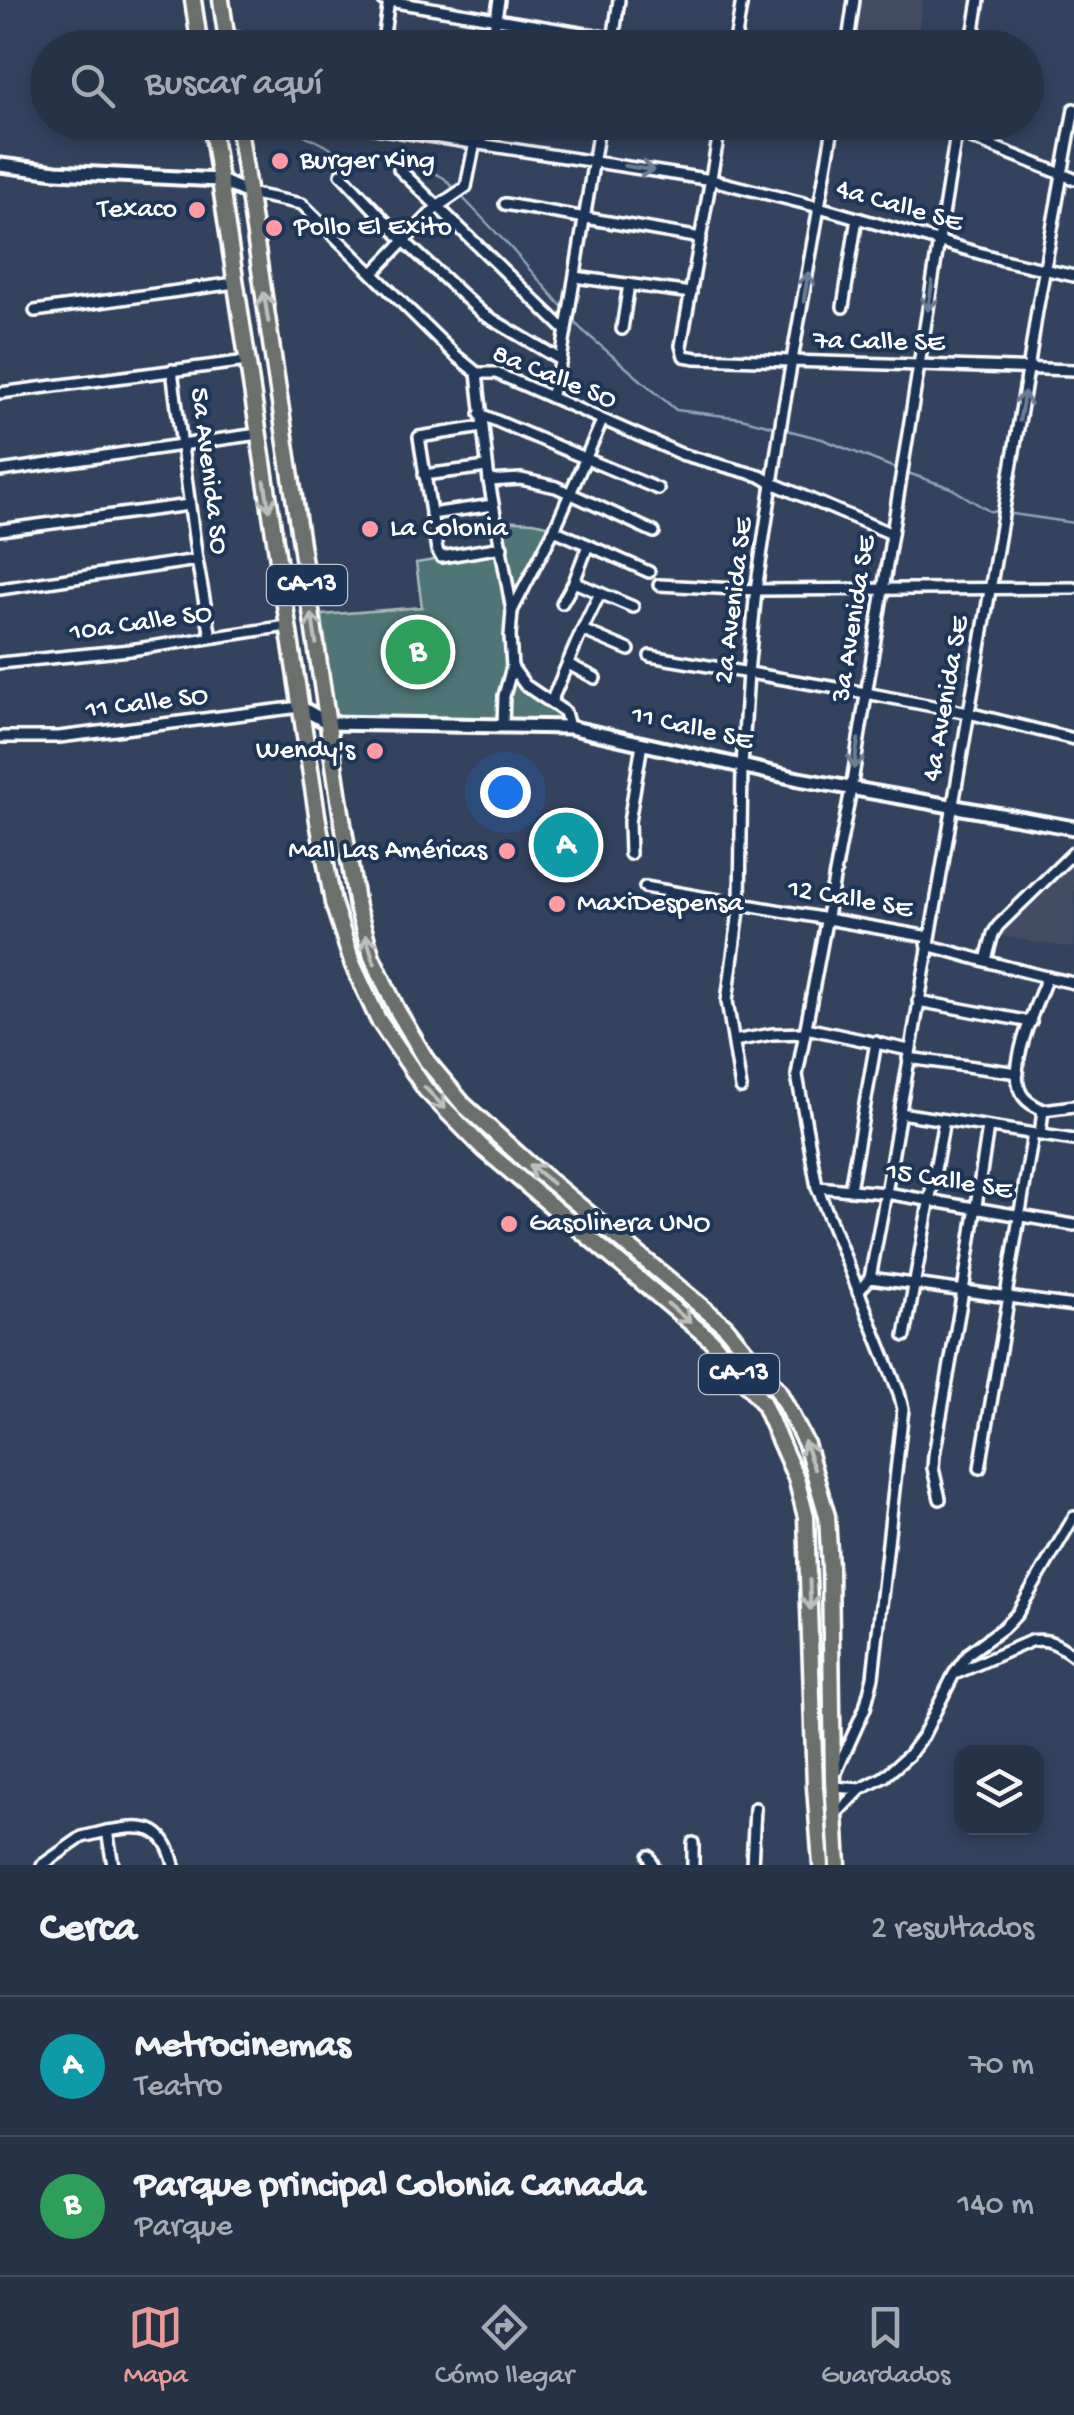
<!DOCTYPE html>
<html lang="es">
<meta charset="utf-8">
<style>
:root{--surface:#263246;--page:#323e51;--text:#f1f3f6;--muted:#a4aab3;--line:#424d5f;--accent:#e69b98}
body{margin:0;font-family:"Gochi Hand",sans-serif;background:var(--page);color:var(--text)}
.controls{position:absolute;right:30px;bottom:30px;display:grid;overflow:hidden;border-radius:20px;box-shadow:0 5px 15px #0003}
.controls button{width:90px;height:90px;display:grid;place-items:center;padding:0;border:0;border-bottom:2px solid var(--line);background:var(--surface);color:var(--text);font:50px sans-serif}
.you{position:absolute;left:505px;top:792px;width:35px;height:35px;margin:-25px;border:8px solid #fff;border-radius:50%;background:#1a73e8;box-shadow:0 0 0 15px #1a73e833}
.badge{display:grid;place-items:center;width:65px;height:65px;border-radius:50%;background:var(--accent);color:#fff;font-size:32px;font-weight:700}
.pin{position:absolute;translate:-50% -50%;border:5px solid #fff;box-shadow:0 2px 10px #0006}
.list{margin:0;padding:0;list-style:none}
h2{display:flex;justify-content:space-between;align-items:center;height:130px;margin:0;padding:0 40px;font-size:42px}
h2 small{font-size:32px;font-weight:400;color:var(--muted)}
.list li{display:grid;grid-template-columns:65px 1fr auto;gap:30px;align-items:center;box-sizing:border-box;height:140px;padding:0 40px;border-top:2px solid var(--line)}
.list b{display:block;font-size:38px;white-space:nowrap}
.list p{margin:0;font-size:32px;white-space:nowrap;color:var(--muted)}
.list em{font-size:32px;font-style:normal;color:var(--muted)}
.icon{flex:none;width:55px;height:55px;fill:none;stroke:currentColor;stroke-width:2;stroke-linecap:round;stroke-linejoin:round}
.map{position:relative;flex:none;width:1074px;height:1865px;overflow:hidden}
.search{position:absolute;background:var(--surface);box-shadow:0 5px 15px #0003;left:30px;right:30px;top:30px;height:110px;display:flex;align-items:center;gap:25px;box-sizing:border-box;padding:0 35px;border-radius:55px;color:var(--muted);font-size:38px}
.sheet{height:410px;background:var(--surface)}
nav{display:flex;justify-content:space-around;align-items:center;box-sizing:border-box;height:140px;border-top:2px solid var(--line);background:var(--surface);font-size:28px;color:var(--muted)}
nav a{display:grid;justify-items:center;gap:5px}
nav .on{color:var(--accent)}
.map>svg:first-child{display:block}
.built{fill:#424d63}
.green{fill:#4f7476;stroke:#a7baba;stroke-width:2.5}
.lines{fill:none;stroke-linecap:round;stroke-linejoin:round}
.stream{stroke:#8ea3b9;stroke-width:2.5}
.minor-casing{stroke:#fff;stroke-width:16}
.tertiary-casing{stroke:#fff;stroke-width:19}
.trunk-casing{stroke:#fff;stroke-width:21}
.minor{stroke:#1d3557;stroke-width:9}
.tertiary{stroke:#1d3557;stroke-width:11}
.trunk{stroke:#6c706d;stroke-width:14}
.oneway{stroke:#6c7c92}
.oneway2{stroke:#bdbfbd}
.poi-dot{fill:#ff9aa2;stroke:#1d3557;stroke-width:4}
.labels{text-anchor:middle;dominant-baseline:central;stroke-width:8;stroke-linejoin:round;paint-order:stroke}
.shield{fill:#1d3557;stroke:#bbc2cd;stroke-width:2.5}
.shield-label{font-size:25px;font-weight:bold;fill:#fff}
.poi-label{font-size:28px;fill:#fff;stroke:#1d3557;text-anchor:start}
.street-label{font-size:28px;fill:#fff;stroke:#1d3557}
</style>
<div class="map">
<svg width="1074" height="1865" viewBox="0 0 1074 1865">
<rect width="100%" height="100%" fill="#33435e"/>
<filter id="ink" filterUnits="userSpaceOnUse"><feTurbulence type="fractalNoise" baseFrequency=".01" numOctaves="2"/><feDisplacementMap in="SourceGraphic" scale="20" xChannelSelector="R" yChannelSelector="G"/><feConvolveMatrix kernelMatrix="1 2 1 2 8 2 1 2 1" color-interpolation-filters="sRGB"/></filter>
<g filter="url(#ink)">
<g class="built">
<polygon points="862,0 923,0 918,32 966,44 966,47 853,47"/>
<polygon points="1074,858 1074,948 999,936 1007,925"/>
</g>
<g class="green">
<polygon points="499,520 533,522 552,526 514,606"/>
<polygon points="501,549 511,613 510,667 565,712 569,727 335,723 322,615 422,607 416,563"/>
</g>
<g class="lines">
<g class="stream">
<polyline points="286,126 334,150 375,151 408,159 444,178 510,247 565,310"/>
<polyline points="570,317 581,329 676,410 741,418 775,427"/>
<polyline points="783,429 822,439 897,469"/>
<polyline points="905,472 951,488 989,511 998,512"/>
<polyline points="1006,513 1074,523"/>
</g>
<defs>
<g id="minor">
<polyline points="383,0 671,48"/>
<polyline points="227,36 293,48"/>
<polyline points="382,48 389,0"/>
<polyline points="491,48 499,0"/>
<polyline points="612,48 619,0"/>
<polyline points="734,48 742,0"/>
<polyline points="847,48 854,0"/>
<polyline points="971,48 979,0"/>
<polyline points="370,122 369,127 712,180 819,207 1003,260 1074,276"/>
<polyline points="721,122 681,346 684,356 696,358 1074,370"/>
<polyline points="931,122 1074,179"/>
<polyline points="399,169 566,331"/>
<polyline points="341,174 404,241 483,314 561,360"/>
<polyline points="248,193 302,204 455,355 477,373 496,373 681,454 760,476 772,483 892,534"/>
<polyline points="505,204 701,238"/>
<polyline points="373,273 437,207 466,187 479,122"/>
<polyline points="575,277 691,293"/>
<polyline points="843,307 857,218"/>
<polyline points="35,311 235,283"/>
<polyline points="622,329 629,284"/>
<polyline points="172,370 197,560 211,637"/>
<polyline points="477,373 489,481 512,611 510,636 512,667 504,696 503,726"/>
<polyline points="0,393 247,361"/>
<polyline points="551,397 561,360 600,122"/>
<polyline points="480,414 658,489"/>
<polyline points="482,427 419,437 437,550 441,557 502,547"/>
<polyline points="0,471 258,434"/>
<polyline points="424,475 487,467"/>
<polyline points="489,481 521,479 556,487 654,532"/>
<polyline points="431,514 493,505"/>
<polyline points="0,530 189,505"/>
<polyline points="554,530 649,572"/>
<polyline points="574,582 633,607"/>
<polyline points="659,585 756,590 1074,588"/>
<polyline points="0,589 197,560"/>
<polyline points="562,603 574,582 588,545"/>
<polyline points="512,611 554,530 602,421"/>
<polyline points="582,630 600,593"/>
<polyline points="650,656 866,693 968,713 1074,739"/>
<polyline points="0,663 130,650 287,626"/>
<polyline points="568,664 595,678"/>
<polyline points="512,667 525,685 565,712 569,727"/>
<polyline points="551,702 582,630 629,650"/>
<polyline points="0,737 59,737 300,707"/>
<polyline points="630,854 629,822 642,744"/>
<polyline points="645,887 929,937"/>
<path d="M 927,945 C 976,958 1024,973 1074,983"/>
<polyline points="986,960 993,934 998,926 1074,852"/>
<polyline points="918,1001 1031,1022"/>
<polyline points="806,1028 909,1050"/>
<polyline points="734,1041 772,1034 805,1033"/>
<polyline points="908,1058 1018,1073"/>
<polyline points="741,1088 727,1001 740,903 742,766 748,673 756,590 782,417 834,122"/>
<polyline points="1043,1110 1074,1106"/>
<polyline points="900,1113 1074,1140"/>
<path d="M 1040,1135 L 1043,1110 C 1035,1106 1028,1103 1023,1096 C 1004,1071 1037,1004 1047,977"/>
<polyline points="817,1187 886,1193 1074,1225"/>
<polyline points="850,1189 876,1042"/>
<polyline points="870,1278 1074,1306"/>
<polyline points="858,1292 870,1278 886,1193 1028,370 1037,311 1074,109"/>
<polyline points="1006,1296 1033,1134"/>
<polyline points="905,1336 944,1120"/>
<polyline points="980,1468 1009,1296"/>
<polyline points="940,1499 933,1468 934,1455 963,1291 988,1127"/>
<path d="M 957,1673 L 1031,1641 C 1050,1638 1059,1645 1074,1656"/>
<polyline points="834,1777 865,1708 873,1677 903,1409 899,1393 817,1187 797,1075 851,789 958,122"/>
<polyline points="833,1787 861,1789"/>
<polyline points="835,1816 861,1789 884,1777 909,1755 923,1736 954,1674 969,1653 1003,1628 1017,1614 1074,1517"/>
<path d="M 107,1831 C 144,1825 164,1823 174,1865"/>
<polyline points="693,1843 693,1865"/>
<polyline points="649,1856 653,1865"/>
<polyline points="42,1865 82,1837 107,1831 113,1865"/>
<polyline points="752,1865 755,1808"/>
</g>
<g id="tertiary">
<polyline points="0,165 56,172 219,180 248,193"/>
<polyline points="300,707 328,723 569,727 799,779 1074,828"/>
</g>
<g id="trunk">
<polyline points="193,0 200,48"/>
<polyline points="221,0 228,48"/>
<polyline points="211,122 318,821 333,903 353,965 378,1019 426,1090 484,1149 711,1340 763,1403 796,1478 806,1517 815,1787 821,1865"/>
<polyline points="238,122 341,812 357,907 372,957 397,1010 427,1061 463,1104 529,1164 725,1326 778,1390 806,1444 827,1516 830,1568 833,1780 838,1865"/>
</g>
</defs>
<use href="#minor" class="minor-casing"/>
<use href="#tertiary" class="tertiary-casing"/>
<use href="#trunk" class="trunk-casing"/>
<use href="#minor" class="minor"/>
<use href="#tertiary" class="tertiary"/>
<use href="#trunk" class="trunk"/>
</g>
<defs><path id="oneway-shaft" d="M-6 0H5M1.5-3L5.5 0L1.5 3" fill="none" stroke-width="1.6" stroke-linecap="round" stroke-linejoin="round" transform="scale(2.5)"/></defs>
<g class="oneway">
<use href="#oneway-shaft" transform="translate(639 168) rotate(9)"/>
<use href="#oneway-shaft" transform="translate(806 287) rotate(-81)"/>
<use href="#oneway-shaft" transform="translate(930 296) rotate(99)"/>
<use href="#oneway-shaft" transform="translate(1022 406) rotate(-80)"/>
<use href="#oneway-shaft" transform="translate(856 754) rotate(99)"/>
</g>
<g class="oneway2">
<use href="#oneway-shaft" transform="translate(266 307) rotate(-99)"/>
<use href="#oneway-shaft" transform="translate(267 496) rotate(81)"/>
<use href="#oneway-shaft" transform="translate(314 629) rotate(-99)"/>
<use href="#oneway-shaft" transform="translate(370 949) rotate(-108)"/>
<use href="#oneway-shaft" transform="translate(435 1098) rotate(46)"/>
<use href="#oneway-shaft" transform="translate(541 1174) rotate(-141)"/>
<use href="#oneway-shaft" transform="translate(679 1313) rotate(40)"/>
<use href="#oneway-shaft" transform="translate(809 1455) rotate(-110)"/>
<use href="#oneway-shaft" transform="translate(810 1595) rotate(88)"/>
</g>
</g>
<g class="poi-dot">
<circle cx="280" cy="161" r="10"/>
<circle cx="197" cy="210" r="10"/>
<circle cx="274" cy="228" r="10"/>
<circle cx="370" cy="529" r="10"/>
<circle cx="375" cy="751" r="10"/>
<circle cx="507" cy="851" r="10"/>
<circle cx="557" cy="904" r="10"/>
<circle cx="509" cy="1224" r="10"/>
</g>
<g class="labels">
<g class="shield">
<rect x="267" y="565" width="80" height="40" rx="8"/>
<rect x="699" y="1354" width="80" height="40" rx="8"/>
</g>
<g class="shield-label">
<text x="307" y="585">CA-13</text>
<text x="739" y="1374">CA-13</text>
</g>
<g class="poi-label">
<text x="300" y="161">Burger King</text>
<text x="177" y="210" text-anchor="end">Texaco</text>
<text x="294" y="228">Pollo El Exito</text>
<text x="390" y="529">La Colonia</text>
<text x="355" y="751" text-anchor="end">Wendy's</text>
<text x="487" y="851" text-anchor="end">Mall Las Américas</text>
<text x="577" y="904">MaxiDespensa</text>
<text x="529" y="1224">Gasolinera UNO</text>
</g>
<g class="street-label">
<text transform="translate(899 207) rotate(16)">4a Calle SE</text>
<text transform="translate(879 343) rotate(1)">7a Calle SE</text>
<text transform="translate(554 378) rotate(22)">8a Calle SO</text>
<text transform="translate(208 471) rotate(83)">5a Avenida SO</text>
<text transform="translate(735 601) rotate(-83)">2a Avenida SE</text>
<text transform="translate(855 619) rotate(-81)">3a Avenida SE</text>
<text transform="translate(141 624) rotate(-8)">10a Calle SO</text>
<text transform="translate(947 699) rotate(-80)">4a Avenida SE</text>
<text transform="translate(147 704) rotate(-7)">11 Calle SO</text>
<text transform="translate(692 729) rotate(13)">11 Calle SE</text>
<text transform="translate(850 900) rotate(10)">12 Calle SE</text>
<text transform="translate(949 1182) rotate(9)">15 Calle SE</text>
</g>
</g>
</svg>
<div class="controls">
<button><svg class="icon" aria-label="layers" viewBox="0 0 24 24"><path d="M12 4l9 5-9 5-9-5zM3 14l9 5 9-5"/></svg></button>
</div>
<div class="you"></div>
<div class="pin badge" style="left:566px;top:845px;background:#0f9aa8">A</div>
<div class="pin badge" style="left:418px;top:652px;background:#2e9e5b">B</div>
<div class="search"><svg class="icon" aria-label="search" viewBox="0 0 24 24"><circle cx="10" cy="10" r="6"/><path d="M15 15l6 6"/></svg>Buscar aquí</div>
</div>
<section class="sheet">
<h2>Cerca<small>2 resultados</small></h2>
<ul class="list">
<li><span class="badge" style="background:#0f9aa8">A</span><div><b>Metrocinemas</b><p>Teatro</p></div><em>70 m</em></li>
<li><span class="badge" style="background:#2e9e5b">B</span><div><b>Parque principal Colonia Canada</b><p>Parque</p></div><em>140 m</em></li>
</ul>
</section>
<nav>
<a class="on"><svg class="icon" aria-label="map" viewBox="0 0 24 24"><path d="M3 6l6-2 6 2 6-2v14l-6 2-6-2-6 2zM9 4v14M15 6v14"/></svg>Mapa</a>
<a><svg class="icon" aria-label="directions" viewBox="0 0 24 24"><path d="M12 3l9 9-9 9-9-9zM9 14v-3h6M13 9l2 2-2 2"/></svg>Cómo llegar</a>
<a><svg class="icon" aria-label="saved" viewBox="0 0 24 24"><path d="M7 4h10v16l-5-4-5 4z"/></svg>Guardados</a>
</nav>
